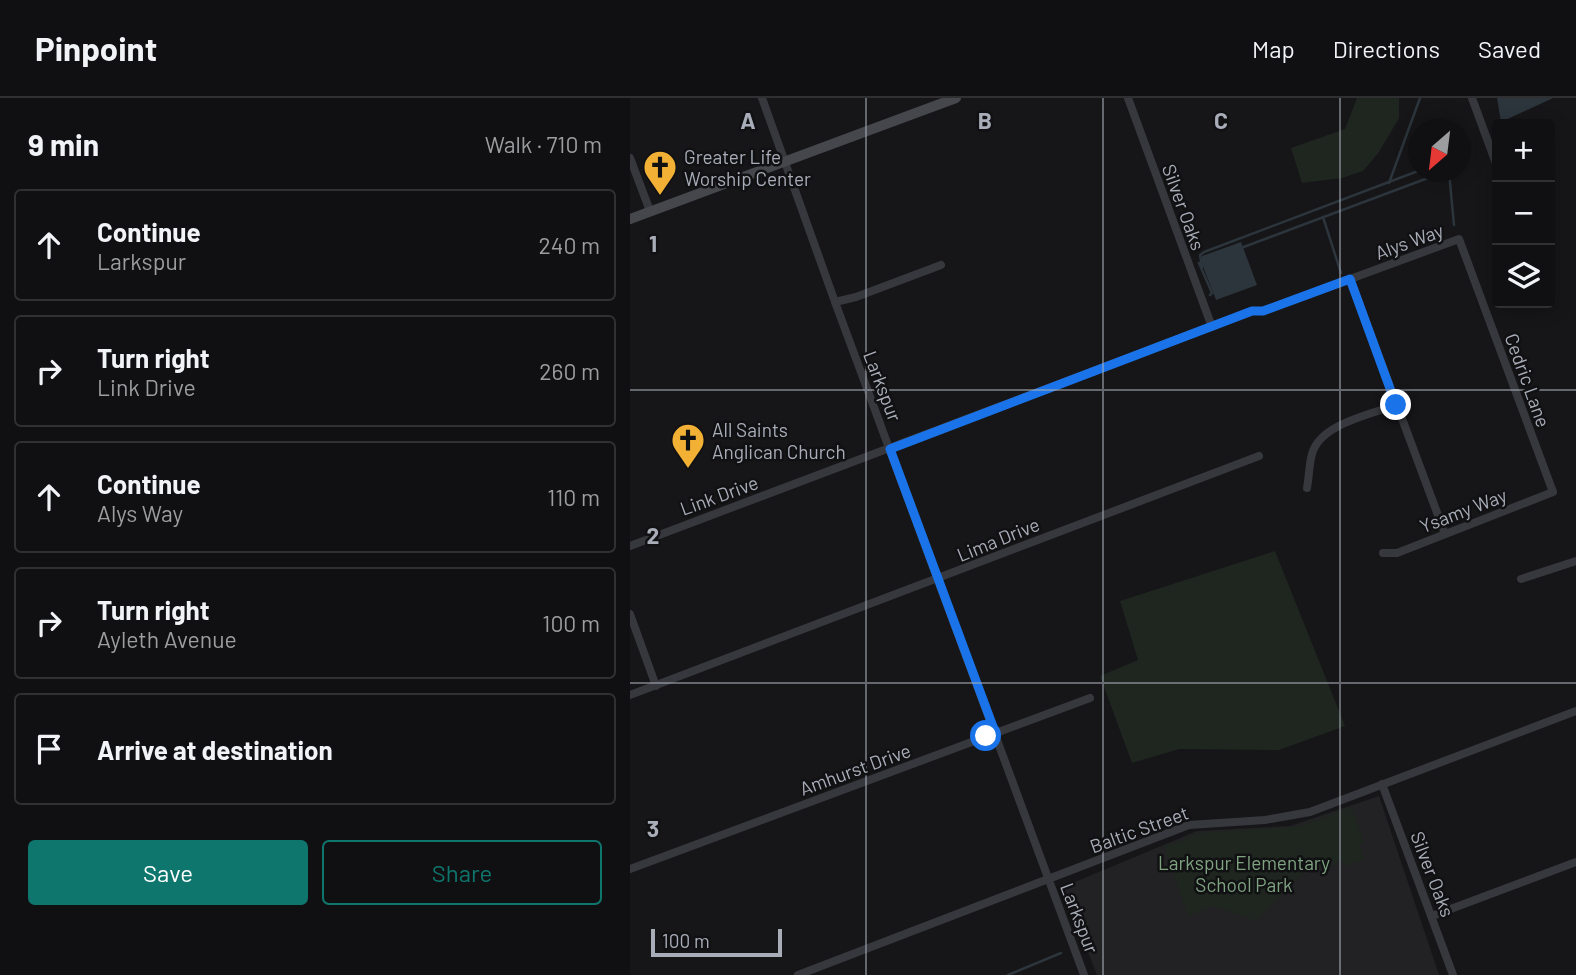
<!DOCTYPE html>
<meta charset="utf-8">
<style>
:root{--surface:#101012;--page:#19191b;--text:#f1f3f6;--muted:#9c9d9f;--line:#303032;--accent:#0f766e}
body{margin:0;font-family:Barlow,sans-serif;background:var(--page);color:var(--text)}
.controls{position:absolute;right:21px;top:21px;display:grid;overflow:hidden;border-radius:7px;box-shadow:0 4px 18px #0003}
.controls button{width:63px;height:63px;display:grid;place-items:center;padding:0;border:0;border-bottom:2px solid var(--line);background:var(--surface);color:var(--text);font:35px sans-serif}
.compass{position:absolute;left:778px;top:21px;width:63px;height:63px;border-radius:50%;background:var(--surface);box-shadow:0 4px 18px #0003;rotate:208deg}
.scale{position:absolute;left:21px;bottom:18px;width:131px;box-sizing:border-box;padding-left:7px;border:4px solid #a8adb8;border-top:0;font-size:19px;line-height:24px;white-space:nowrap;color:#a8adb8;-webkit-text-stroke:5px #111113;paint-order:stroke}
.stop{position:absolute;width:21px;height:21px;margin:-16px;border:5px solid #1a73e8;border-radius:50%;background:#fff}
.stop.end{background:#1a73e8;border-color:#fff;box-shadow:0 2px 7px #0008}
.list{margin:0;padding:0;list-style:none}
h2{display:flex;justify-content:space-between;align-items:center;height:91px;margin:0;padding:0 28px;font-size:30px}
h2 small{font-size:23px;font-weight:400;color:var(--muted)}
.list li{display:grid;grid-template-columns:46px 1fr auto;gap:21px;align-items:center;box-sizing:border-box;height:112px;margin:0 14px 14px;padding:0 14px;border:2px solid var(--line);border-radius:7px}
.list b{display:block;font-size:26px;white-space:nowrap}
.list p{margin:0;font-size:23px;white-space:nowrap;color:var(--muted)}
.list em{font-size:23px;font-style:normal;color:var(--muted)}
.actions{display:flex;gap:14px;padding:21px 28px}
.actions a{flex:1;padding:16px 0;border:2px solid var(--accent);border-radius:7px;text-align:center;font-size:24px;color:var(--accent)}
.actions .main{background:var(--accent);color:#fff}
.icon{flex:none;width:38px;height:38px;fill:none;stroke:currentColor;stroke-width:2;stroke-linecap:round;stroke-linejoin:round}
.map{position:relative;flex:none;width:946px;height:877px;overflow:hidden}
header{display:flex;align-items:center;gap:42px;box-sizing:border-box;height:98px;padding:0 35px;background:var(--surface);border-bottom:2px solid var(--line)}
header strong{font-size:33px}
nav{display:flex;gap:38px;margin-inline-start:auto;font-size:24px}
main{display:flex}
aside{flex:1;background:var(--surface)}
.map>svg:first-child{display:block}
.built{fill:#222225}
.green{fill:#1e261f}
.water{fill:#2c353c}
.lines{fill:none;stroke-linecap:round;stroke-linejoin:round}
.stream{stroke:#2c353c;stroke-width:2.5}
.minor{stroke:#37383d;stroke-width:8}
.secondary{stroke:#45474d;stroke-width:10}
.route{stroke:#1a73e8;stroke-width:9}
.grid{fill:none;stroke:#a8adb8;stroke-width:2;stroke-opacity:0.55}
.labels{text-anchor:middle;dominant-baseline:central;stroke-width:5;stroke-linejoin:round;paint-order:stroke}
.poi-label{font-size:19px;fill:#a8adb8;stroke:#111113;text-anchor:start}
.street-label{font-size:19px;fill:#a8adb8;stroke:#111113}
.park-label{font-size:19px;fill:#7fa381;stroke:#111113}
.grid-label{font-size:23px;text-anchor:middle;font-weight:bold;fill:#a8adb8;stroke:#111113;stroke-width:5;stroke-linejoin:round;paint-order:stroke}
</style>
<header>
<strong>Pinpoint</strong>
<nav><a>Map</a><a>Directions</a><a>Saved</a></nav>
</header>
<main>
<aside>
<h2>9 min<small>Walk · 710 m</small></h2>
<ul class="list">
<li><svg class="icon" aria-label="ahead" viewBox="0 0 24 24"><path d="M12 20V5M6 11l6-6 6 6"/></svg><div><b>Continue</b><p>Larkspur</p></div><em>240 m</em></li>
<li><svg class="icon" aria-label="right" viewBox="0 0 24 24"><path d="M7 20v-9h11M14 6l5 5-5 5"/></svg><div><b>Turn right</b><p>Link Drive</p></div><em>260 m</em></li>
<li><svg class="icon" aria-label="ahead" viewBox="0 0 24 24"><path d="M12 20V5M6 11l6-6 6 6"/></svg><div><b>Continue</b><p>Alys Way</p></div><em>110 m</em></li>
<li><svg class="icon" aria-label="right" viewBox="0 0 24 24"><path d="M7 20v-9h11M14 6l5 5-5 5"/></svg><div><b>Turn right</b><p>Ayleth Avenue</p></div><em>100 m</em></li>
<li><svg class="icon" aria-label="arrive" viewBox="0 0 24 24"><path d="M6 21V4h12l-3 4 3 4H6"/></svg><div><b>Arrive at destination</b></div></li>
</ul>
<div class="actions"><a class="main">Save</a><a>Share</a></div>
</aside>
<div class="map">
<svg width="946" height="877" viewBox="0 0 946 877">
<rect width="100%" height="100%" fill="#161618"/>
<polygon class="built" points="749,698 809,877 467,877 433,789 567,733 660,728"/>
<g class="green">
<polygon points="727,0 769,0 769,20 749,54 733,73 712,80 672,85 661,50 715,31"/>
<polygon points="645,453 715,628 649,652 549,651 502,665 470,578 508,562 490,503"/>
<polygon points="721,709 734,743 729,746 735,761 716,768 714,763 698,770 688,768 676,772 624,824 621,821 583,808 558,818 534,749 570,735 671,728"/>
</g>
<g class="water">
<polygon points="867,0 923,0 871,24"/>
<polygon points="611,144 627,187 586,202 572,166 572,158"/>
</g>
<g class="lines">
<g class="stream">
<polyline points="819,74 824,127"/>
<polyline points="759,85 790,0"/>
<polyline points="693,119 711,175"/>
<polyline points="611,150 814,74"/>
<polyline points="580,197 582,195 569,165 572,169 570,157 574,154 788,73"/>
<polyline points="378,877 431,855"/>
</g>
<g class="minor">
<polyline points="132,0 205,204 454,877"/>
<polyline points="498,0 582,229"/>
<polyline points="842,0 867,68"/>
<polyline points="0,60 20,113"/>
<polyline points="720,181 815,436"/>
<polyline points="205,204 226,199 311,167"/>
<path d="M 677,390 C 679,379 679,367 682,356 C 690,326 739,317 766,307"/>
<polyline points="0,448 622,213 633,213 829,141 923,394 767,455 753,455"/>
<polyline points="891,481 946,463"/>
<polyline points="0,516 26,588"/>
<polyline points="0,597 629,358"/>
<polyline points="752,686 823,877"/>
<polyline points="0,771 460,600"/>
<polyline points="802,818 946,764"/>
<polyline points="168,877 559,727 635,722 680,714 946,613"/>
</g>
<polyline class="secondary" points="0,121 326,0"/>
</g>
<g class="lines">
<polyline class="route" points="356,638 365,634 260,351 622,213 633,213 720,181 766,307"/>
</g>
<path class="grid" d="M 236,0 L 236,877M 473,0 L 473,877M 710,0 L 710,877M 0,292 L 946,292M 0,585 L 946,585"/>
<defs>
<symbol id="church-pin" viewBox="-11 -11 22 30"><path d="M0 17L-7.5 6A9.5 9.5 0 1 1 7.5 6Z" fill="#f2b134" stroke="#111113"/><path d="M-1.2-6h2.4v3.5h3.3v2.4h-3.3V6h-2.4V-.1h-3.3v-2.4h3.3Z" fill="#111"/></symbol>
</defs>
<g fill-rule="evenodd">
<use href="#church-pin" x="11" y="50" width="38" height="52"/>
<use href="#church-pin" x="39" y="323" width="38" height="52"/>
</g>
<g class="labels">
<g class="poi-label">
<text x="54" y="58">Greater Life<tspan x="54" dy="22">Worship Center</tspan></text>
<text x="82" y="331">All Saints<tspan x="82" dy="22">Anglican Church</tspan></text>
</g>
<g class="street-label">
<text transform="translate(554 109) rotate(70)">Silver Oaks</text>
<text transform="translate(779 143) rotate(-20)">Alys Way</text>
<text transform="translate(898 282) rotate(70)">Cedric Lane</text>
<text transform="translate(253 288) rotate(69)">Larkspur</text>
<text transform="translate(89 397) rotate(-20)">Link Drive</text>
<text transform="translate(833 412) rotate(-21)">Ysamy Way</text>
<text transform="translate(368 441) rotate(-22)">Lima Drive</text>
<text transform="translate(225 671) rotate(-20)">Amhurst Drive</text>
<text transform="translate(509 731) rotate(-20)">Baltic Street</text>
<text transform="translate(803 776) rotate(69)">Silver Oaks</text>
<text transform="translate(450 820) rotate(69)">Larkspur</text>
</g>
<g class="park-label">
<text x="614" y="764">Larkspur Elementary<tspan x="614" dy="22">School Park</tspan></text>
</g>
</g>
<g class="grid-label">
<text x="118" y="31">A</text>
<text x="355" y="31">B</text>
<text x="591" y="31">C</text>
<text x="23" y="154">1</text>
<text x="23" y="446">2</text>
<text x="23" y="739">3</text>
</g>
</svg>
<div class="controls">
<button>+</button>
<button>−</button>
<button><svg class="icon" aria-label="layers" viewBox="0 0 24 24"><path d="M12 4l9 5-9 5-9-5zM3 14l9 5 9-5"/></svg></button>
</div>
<svg class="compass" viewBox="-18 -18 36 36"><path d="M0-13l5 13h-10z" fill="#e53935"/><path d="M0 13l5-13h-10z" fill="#9c9d9f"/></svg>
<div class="scale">100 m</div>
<div class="stop" style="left:356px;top:638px"></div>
<div class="stop end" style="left:766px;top:307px"></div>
</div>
</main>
